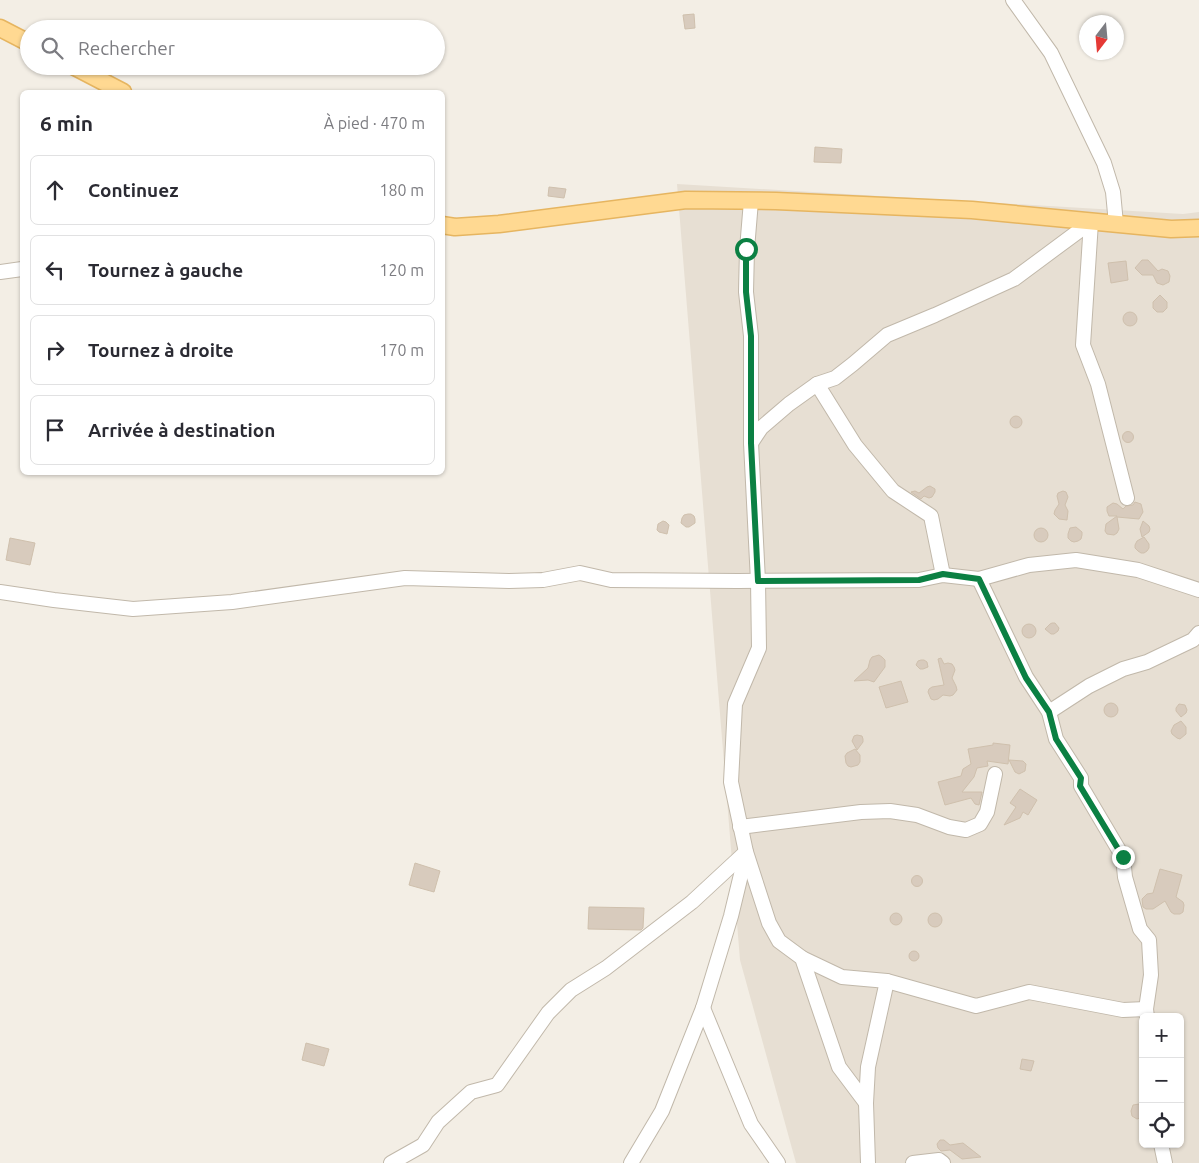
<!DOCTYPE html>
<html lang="fr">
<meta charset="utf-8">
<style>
:root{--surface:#fff;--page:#f7f7f7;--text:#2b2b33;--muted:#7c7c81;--line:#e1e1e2}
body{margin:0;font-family:Ubuntu,sans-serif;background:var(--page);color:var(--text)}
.controls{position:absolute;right:15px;bottom:15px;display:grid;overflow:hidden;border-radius:8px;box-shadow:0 1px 4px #0004}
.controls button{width:45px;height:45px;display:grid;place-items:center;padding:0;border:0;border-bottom:1px solid var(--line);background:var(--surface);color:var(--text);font:25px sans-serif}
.compass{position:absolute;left:1079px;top:15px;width:45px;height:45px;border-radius:50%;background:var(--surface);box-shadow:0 1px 4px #0004;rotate:196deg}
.stop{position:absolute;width:15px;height:15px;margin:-11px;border:4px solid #0b8043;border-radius:50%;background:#fff}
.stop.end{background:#0b8043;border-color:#fff;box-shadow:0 1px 5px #0008}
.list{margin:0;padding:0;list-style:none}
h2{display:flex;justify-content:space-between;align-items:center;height:65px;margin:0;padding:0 20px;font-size:21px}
h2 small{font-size:16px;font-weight:400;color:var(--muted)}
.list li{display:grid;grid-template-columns:32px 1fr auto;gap:15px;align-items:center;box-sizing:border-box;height:70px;margin:0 10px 10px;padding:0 10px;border:1px solid var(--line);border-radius:8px}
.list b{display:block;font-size:19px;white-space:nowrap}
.list em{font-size:16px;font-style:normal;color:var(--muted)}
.icon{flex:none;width:28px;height:28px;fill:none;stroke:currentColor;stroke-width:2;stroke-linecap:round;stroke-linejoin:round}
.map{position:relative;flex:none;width:1199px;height:1163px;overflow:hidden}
.search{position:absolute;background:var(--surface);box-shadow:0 1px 4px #0004;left:20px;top:20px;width:425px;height:55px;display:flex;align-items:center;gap:12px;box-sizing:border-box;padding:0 18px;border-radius:28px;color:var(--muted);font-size:19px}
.panel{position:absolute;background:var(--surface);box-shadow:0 1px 4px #0004;left:20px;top:90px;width:425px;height:385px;border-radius:8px}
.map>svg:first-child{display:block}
.residential{fill:#e7dfd3;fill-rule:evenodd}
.building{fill:#d8cbbd;stroke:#cfc0ad}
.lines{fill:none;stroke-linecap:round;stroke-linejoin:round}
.minor-casing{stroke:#c1b8aa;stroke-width:16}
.major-casing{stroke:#e6b560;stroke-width:19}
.minor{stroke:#fff;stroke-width:14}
.major{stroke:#ffd992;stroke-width:16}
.route{stroke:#0b8043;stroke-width:6}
</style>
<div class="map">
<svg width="1199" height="1163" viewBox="0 0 1199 1163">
<rect width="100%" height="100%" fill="#f3eee5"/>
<path class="residential" d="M 677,184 L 1183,214 L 1199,212 L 1199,1163 L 796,1163 L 740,960 ZM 1143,1017 L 1180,1017 L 1180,1144 L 1143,1144 Z"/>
<g class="building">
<polygon points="694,14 695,28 685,29 683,15"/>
<polygon points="815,147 842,149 841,163 814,162"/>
<polygon points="549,187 566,189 564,198 548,196"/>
<polygon points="1142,260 1148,260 1158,271 1162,269 1168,271 1170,276 1169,282 1163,285 1157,283 1153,275 1142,275 1135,268"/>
<polygon points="1126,261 1128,280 1111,283 1108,263"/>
<polygon points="1160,295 1167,302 1167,308 1163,312 1157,312 1153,308 1153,302"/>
<circle cx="1130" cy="319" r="7"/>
<circle cx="1016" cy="422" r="6"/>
<circle cx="1128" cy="437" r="5.5"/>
<polygon points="930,486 935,489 935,492 932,497 929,498 924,496 921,499 911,492 915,491 919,493 927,487"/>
<polygon points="1063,491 1066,492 1068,497 1065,505 1068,511 1067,520 1059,519 1054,514 1055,510 1059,504 1057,496 1058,493"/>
<polygon points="1135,502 1141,504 1143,512 1139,519 1117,517 1119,529 1117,533 1114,535 1107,534 1105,531 1106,524 1117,516 1109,516 1107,511 1107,507 1113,503 1117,504 1123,509 1126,506 1133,505"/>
<polygon points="688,514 691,514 694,516 695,519 695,523 689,527 686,527 681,523 682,518 684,515"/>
<polygon points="663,521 666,522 669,525 667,534 659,532 657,530 658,524"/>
<polygon points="1143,521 1149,526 1150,529 1149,532 1142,537 1140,529"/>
<polygon points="1076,527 1082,532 1082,535 1081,539 1078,541 1074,542 1071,541 1068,538 1068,534 1070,528"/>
<circle cx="1041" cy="535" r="7"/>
<polygon points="1144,537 1149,544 1149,548 1147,551 1144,553 1141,553 1138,551 1135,548 1135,545 1137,541"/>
<polygon points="10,538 35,543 30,565 6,560"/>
<polygon points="1052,623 1055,623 1059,628 1058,631 1054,634 1051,634 1045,629 1050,624"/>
<circle cx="1029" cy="631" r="7"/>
<polygon points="879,655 882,657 885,660 885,667 874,682 868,680 854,681 868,668 870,660 872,657"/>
<polygon points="941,658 944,664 948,663 952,664 954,667 955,670 952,678 956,686 957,690 953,695 950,696 943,695 938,699 934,700 931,699 928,692 929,689 932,687 944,685 938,659"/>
<polygon points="921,660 924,660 927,662 928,667 923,669 920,669 916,665 918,661"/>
<polygon points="901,681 908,702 886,708 879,687"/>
<circle cx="1111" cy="710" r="7"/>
<polygon points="1179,704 1185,705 1187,710 1186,713 1181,717 1176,711 1176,708"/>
<polygon points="1181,721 1186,727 1186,734 1180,739 1177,738 1172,734 1171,731 1174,725"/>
<polygon points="857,735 862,736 863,739 863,742 857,750 852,741 854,736"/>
<polygon points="993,743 1010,745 1008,764 987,761 988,766 977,768 974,777 962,792 982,792 979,805 975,804 971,798 945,805 938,782 961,776 963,769 971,764 968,749 993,745"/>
<polygon points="855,749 860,755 860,762 858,765 851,767 848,766 846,763 845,756 847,753"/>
<polygon points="1009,760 1023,761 1026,764 1025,771 1019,774 1015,772"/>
<polygon points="1020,789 1037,800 1028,815 1023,812 1020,818 1004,825 1016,807 1010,803"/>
<polygon points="415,863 440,871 434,892 409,885"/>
<polygon points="1160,869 1182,875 1176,897 1183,902 1184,905 1183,912 1180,914 1174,914 1171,912 1165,901 1153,909 1146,909 1143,907 1142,899 1147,894 1153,893"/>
<circle cx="917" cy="881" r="5.5"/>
<polygon points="589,907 644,908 643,928 641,930 588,929"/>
<circle cx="896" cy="919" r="6"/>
<circle cx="935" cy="920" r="7"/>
<circle cx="914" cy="956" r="5"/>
<polygon points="306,1043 329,1049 324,1066 302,1060"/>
<polygon points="1022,1059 1034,1061 1031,1071 1020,1069"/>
<polygon points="1139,1104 1143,1106 1143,1117 1137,1119 1132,1116 1131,1111 1133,1105"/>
<polygon points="940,1140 944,1140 950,1145 963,1143 981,1157 962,1159 950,1150 941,1151 938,1148 937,1144"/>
</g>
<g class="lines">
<defs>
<g id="minor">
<polyline points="1013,0 1051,53 1104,163 1113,192 1116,224"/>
<polyline points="751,201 747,249 746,292 751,336 751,443 758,581 759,648 735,704 731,782 746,852 769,923 779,941 802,958 839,1067 866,1103"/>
<polyline points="1091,222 1083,345 1098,384 1127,498"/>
<polyline points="0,272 22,269"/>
<polyline points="817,384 855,445 893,491 931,516 943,575"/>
<polyline points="751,443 761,428 789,404 817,384 835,378 853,364 887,335 935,315 1014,279 1091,222"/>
<polyline points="979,579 1026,677 1049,712 1056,739 1081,778 1081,786 1123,857 1125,877 1140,929 1149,940 1151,975 1146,1009 1147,1017"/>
<polyline points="0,592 54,600 133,609 232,602 405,578 509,581 543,580 580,573 611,580 738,581 919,580 943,575 979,579 1029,565 1076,560 1138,570 1199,590"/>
<polyline points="1049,712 1089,686 1123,669 1147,662 1193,640 1199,633"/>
<polyline points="740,827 861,812 890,811 917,815 949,827 966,830 980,824 987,812 995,774"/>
<polyline points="802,958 842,977 887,981 976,1006 1029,992 1123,1010 1146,1009"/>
<polyline points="703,1008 751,1124 778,1163"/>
<polyline points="1161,1144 1165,1163"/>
<polyline points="391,1163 423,1145 438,1122 471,1092 497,1085 548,1013 571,990 606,968 692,902 746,852"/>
<polyline points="631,1163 662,1111 703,1008 731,916 746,854"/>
<polyline points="868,1163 866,1103 868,1067 887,981"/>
<polyline points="913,1163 939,1160 943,1163"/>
</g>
<g id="major">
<polyline points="0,28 29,43"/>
<polyline points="73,66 123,92"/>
<polyline points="442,225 455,227 499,224 686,200 776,201 972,210 1171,229 1199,228"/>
</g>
</defs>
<use href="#minor" class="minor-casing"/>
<use href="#major" class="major-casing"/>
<use href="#minor" class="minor"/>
<use href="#major" class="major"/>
</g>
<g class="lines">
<polyline class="route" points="746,249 746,292 751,336 751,443 758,581 919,580 943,574 979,579 1026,678 1049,712 1056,739 1081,778 1080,786 1123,857"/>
</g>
</svg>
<div class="controls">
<button>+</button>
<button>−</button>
<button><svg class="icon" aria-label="locate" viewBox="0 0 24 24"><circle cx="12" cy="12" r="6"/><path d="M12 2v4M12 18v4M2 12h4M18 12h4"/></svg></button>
</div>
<svg class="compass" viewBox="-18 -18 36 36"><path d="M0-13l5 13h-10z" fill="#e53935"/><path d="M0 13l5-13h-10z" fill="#7c7c81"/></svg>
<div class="stop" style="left:746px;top:249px"></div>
<div class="stop end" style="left:1123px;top:857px"></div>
<div class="search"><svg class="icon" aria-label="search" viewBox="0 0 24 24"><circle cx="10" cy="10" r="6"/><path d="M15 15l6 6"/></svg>Rechercher</div>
<section class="panel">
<h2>6 min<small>À pied · 470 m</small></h2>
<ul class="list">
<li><svg class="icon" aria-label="ahead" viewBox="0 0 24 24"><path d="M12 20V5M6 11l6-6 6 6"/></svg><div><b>Continuez</b></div><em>180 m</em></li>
<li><svg class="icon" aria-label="left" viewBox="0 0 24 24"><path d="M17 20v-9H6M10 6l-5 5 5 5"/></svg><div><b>Tournez à gauche</b></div><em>120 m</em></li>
<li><svg class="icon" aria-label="right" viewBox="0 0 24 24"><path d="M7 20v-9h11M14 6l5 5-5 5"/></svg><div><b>Tournez à droite</b></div><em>170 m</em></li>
<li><svg class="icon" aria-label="arrive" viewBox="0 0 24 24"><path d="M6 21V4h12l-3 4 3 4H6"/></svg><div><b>Arrivée à destination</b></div></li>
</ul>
</section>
</div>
